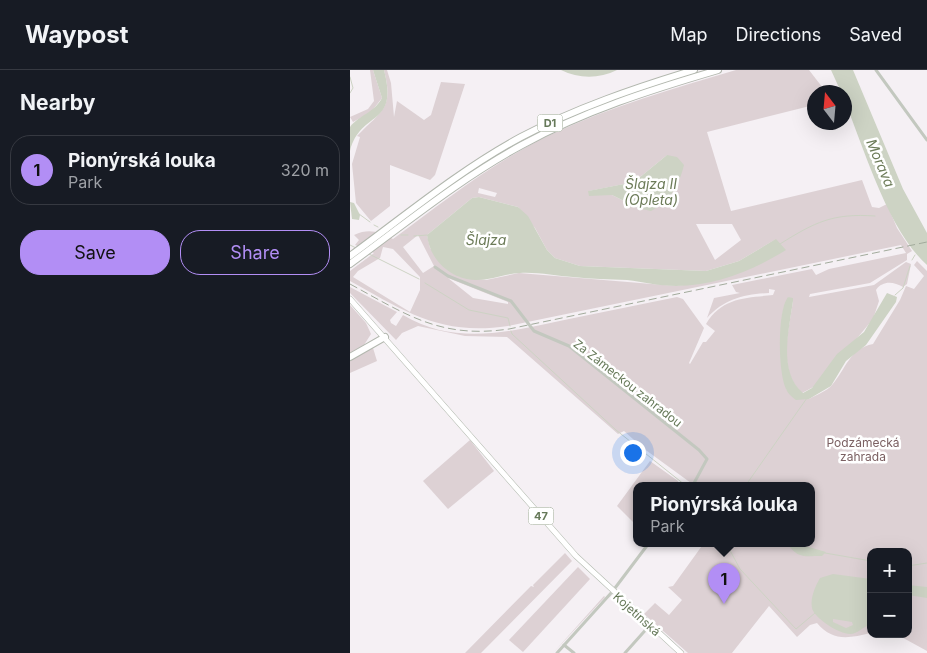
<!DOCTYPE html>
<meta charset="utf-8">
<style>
:root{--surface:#171b24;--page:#242831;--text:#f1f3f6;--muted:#9ea1a6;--line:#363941;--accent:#b28ef5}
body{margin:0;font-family:Inter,sans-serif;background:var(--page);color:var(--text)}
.controls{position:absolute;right:15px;bottom:15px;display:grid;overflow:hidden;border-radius:10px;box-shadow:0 5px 20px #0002}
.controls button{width:45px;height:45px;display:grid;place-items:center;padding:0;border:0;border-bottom:1px solid var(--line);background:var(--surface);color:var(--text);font:25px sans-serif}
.compass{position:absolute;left:457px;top:15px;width:45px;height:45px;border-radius:50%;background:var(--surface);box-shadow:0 5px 20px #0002;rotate:344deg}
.you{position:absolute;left:282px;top:382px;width:18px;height:18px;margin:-12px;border:4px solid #fff;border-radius:50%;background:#1a73e8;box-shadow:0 0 0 8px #1a73e833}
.badge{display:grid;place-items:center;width:32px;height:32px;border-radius:50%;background:var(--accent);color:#111;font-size:16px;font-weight:700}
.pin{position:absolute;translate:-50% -41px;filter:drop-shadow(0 1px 2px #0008)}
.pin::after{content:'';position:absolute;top:26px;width:18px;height:15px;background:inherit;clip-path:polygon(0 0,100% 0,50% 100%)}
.popup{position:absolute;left:283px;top:412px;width:182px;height:65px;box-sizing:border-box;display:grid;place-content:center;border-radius:10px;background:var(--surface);filter:drop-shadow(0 1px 4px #0005);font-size:16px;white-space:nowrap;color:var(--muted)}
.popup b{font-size:19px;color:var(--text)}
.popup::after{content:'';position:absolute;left:50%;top:100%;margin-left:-10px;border:10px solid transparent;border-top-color:var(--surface)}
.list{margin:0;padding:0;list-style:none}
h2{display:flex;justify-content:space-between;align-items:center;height:65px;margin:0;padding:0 20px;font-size:21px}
h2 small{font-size:16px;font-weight:400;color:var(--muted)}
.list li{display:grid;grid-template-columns:32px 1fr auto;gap:15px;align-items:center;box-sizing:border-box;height:70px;margin:0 10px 10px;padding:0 10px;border:1px solid var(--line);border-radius:20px}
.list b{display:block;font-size:19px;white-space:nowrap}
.list p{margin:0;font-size:16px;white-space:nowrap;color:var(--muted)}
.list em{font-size:16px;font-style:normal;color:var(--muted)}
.actions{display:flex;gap:10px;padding:15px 20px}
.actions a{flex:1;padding:11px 0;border:1px solid var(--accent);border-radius:20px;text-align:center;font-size:18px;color:var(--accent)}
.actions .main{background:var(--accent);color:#111}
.map{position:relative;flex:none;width:577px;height:583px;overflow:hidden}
header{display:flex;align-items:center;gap:30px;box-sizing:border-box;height:70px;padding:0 25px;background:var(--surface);border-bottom:1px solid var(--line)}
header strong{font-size:24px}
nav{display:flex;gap:28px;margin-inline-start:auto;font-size:18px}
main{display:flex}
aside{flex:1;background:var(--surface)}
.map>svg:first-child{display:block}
.green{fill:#ddd1d4;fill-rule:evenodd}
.water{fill:#cdd3c4;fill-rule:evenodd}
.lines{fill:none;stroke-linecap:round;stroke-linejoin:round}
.stream{stroke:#cdd3c4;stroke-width:1}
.primary-casing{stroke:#b2b9ae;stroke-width:6}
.highway-casing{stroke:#b2b7ae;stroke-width:8}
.street{stroke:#c3c8bf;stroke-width:3}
.primary{stroke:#fff;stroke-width:5}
.highway{stroke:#fff;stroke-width:6}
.rail{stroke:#a2ab9c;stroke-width:1;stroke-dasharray:8 4;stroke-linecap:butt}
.labels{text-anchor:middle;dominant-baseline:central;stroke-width:5;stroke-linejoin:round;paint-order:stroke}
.shield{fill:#fff;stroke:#94a18b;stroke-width:1}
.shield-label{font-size:11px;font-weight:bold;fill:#667959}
.street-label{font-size:12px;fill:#667959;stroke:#fff}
.park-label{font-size:12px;fill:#7b6062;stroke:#fff}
.water-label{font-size:14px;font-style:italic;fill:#6c7b58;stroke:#fff}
</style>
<header>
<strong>Waypost</strong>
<nav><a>Map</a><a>Directions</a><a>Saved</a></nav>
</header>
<main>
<aside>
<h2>Nearby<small></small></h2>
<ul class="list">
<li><span class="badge">1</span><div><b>Pionýrská louka</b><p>Park</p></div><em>320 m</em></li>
</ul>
<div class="actions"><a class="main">Save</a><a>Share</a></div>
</aside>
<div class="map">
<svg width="577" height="583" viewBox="0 0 577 583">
<rect width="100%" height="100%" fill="#f5f0f4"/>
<g class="green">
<polygon points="20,0 23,0 32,28 21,42 3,52 0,47 18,39 24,31"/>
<path d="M 34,0 L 37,0 L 41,13 L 44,47 L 47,31 L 74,50 L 81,45 L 91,12 L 115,14 L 85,105 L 80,110 L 40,95 L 40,136 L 21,151 L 6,133 L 2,94 L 10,67 L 7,66 C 32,40 44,39 34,0 Z"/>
<path d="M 386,0 L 459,0 L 476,22 L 464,22 L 464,35 L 357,62 L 381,141 L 512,110 L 522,137 L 529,138 L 537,134 L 547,158 L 562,181 L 557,184 L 557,190 L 520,213 L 460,224 L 459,227 L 524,215 L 556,192 L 561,194 L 557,214 L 553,217 C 544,212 533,210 526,220 L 529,231 L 523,249 L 469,314 L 452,323 C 427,301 439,260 443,231 L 438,227 L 436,319 L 459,329 C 466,325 477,321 482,315 C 496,299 499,279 523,274 L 550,230 L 556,216 L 564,219 L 574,206 L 564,195 L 567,191 L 577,201 L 577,581 L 546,564 L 558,564 L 558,482 L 521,482 L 521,563 C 499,568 483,572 467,553 L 460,555 L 447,567 L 419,536 L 382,583 L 338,583 L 294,544 L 305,533 L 319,545 L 332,530 L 318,517 L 323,516 L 354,473 L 462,473 L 462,415 L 349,415 L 341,413 L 293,378 L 274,361 L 268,364 L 157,267 L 115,266 L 68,256 L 52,263 L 46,270 L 0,223 L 0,217 L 47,242 L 40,250 L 41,253 L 46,256 L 53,245 C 106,277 163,261 219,249 C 255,242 291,234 327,227 L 333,229 L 354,258 L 339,293 L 340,294 L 353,272 L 356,272 L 365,261 L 356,254 C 372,227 396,228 423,225 L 425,220 L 419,219 L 419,223 C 395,224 374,229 357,248 L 364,228 L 390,223 L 386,222 L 382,215 L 462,199 L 466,205 L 479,199 L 556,183 L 551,175 L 158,256 C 91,266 56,242 0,211 L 0,201 L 24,183 L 5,175 L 9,170 L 4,165 C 20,158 28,162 43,169 C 93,132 143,92 200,65 C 261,36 323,19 386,0 ZM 317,85 L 288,138 L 262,125 L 239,121 L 284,112 ZM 129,118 L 147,123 L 145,127 L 128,123 ZM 129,127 L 168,137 L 185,158 L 197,180 L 205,188 L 230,196 L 356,201 L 389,191 L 426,169 L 358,212 L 326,216 L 169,203 L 136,210 L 108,206 L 80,178 L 77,165 L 122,128 ZM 346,154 L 382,154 L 391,170 L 365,190 ZM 68,165 L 84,196 L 73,203 L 53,177 ZM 33,177 L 43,179 L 70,207 L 70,220 L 60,242 L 3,207 L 8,201 L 30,188 ZM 98,208 L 158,232 L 158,234 L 123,228 Z"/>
<polygon points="0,235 16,253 21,264 14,275 0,283"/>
<polygon points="23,278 27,291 0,303 0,290"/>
<polygon points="120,370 144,401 98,439 73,411"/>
<polygon points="300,391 328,411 329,415 286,415 286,455 267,436"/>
<polygon points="215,483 222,491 131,583 115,583 181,516 184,517 183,515"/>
<polygon points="228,497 240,509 173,582 159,570"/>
<polygon points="254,526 255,527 203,583"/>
</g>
<g class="water">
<path d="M 23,0 L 34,0 C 49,58 11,39 0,81 L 0,57 C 9,45 24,43 32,28 Z"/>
<path d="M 211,0 L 267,0 C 249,9 229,9 211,0 Z"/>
<path d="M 481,0 L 503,0 L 553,119 L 577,163 L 577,195 C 538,160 515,81 495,32 L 494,22 L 491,22 Z"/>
<path d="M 317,85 L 327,87 L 334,95 C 329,115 321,130 301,141 L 288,138 L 262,125 L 239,126 L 238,121 L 284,112 Z"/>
<path d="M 129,127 L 168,137 L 178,146 L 197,180 L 205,188 L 230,196 L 356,201 L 389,191 L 426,169 L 436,180 C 404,200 365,216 326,216 C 309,216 293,212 277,210 C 259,209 241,209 223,207 C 206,206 188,202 170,203 C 149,204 130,216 107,206 C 90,198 79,183 77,165 L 122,128 Z"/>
<polygon points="0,132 4,133 10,145 9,150 2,149"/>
<path d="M 537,223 L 547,227 L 546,232 L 516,275 L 496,291 L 481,316 L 459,329 L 446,330 C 442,327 438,324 436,319 C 428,302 427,241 438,227 L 443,228 L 443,231 C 439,260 428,302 453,323 L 462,318 L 487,284 L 514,262 Z"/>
<path d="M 437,473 L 445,473 L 476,482 L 472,486 C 453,486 448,489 437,473 Z"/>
<path d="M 483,504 L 521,509 L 521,555 C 513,556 508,564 500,564 C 489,564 464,548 462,538 C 460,528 465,517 470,508 ZM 483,549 L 502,552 L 503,555 L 496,558 L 483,552 Z"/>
<polygon points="558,515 577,517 577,528 558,525"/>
</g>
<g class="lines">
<g class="stream">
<polyline points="0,7 3,18 0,23"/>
<polyline points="9,144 20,152"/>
<polyline points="24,155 28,157"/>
<polyline points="51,165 58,165"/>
<polyline points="64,166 78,165"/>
<path d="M 430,174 C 465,152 483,143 525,146"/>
<polyline points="0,175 6,178"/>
<polyline points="19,184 69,209"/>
<polyline points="562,190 565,185"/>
<polyline points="75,213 119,240 158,248 160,256"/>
<polyline points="545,225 553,218 560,196"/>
<polyline points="161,261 162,264 266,360 335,415"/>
<polyline points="396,415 457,328"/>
<polyline points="376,473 390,499 446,559 465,543"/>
<polyline points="475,483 521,491"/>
<polyline points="558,496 577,493"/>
</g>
<defs>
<polyline id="primary" points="0,229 226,486 331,583"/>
<g id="highway">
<path d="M 0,186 C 56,145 110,100 171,67 C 226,38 285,18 344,0"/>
<path d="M 0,194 C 56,153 111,108 172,75 C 234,41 300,20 368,0"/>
<polyline points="0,287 35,267"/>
</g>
</defs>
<use href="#primary" class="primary-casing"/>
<use href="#highway" class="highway-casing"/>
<g class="street">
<polyline points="526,0 577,70"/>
<polyline points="85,197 98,206 161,231 184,261 219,276 349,380 357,389 343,415"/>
<polyline points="214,575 224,583"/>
<polyline points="207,583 262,522 299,473"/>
<polyline points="275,583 300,555"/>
</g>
<use href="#primary" class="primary"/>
<use href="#highway" class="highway"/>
<path class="rail" d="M 0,214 C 57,245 91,269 159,259 L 577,172"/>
</g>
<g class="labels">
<g class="shield">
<rect x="187.5" y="44.5" width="25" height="17" rx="4"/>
<rect x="178.5" y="437.5" width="25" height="17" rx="4"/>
</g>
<g class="shield-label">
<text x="200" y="53">D1</text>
<text x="191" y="446">47</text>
</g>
<g class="street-label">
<text transform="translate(278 313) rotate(38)">Za Zámeckou zahradou</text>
<text transform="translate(287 544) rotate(42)">Kojetínská</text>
</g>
<g class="park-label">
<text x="513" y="372">Podzámecká<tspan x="513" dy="14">zahrada</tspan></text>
</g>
<g class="water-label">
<text transform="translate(531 93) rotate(67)">Morava</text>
<text x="301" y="113">Šlajza II<tspan x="301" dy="16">(Opleta)</tspan></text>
<text x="136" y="169">Šlajza</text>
</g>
</g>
</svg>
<div class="controls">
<button>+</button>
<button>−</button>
</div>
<svg class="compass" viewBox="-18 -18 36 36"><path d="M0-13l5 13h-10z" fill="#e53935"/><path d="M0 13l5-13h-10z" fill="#9ea1a6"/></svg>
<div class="you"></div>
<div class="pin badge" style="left:374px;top:534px">1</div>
<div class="popup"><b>Pionýrská louka</b>Park</div>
</div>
</main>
